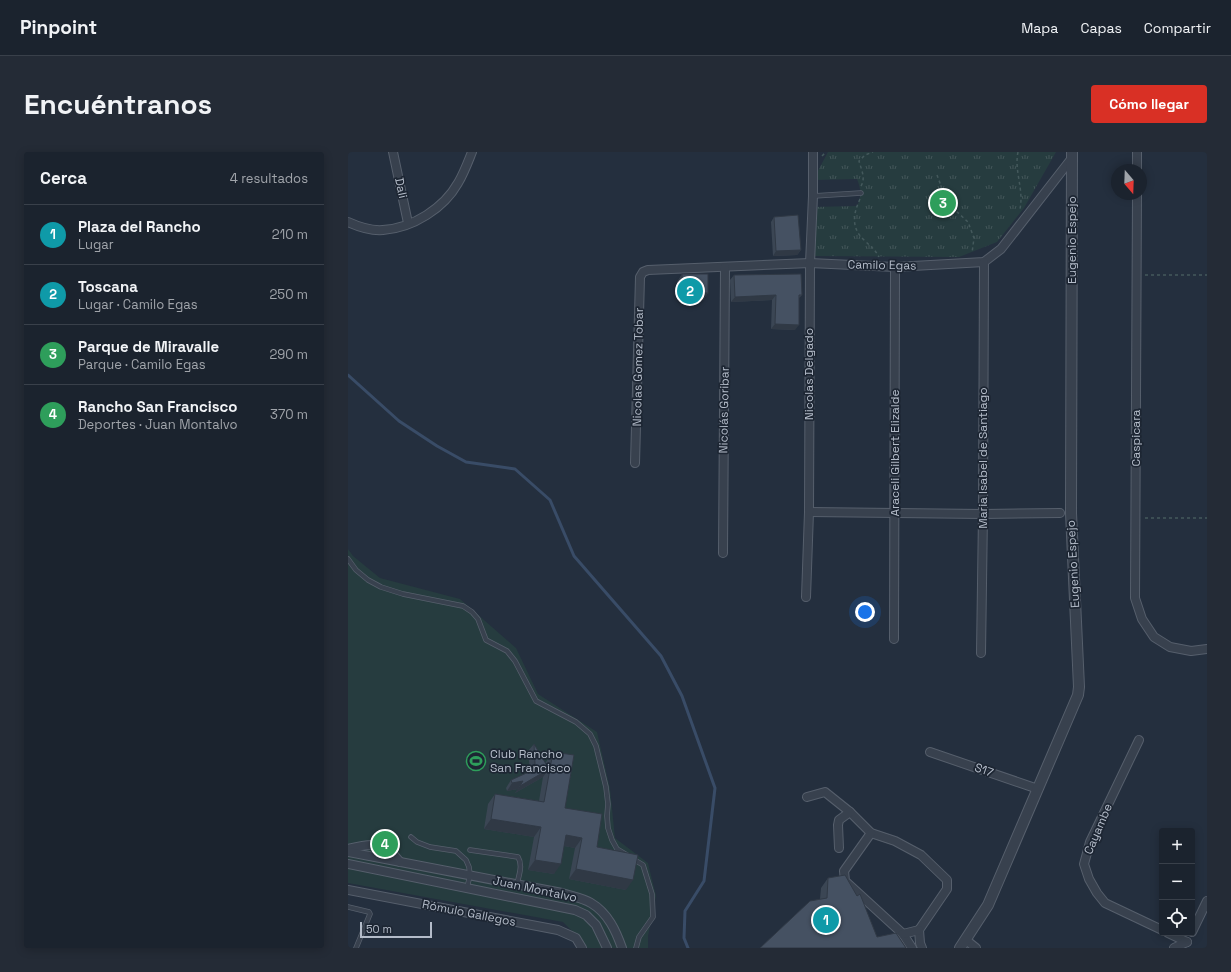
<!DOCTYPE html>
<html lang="es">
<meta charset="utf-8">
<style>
:root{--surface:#1b232e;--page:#242b36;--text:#f1f3f6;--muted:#a0a4aa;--line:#39404a;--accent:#d93025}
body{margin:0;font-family:"Space Grotesk",sans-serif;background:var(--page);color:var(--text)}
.controls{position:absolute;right:12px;bottom:12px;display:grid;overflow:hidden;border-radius:4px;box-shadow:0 2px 10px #0003}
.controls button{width:36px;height:36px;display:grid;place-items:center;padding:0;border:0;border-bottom:1px solid var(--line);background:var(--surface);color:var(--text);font:20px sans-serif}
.compass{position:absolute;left:763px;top:12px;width:36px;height:36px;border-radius:50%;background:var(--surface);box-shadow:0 2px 10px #0003;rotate:161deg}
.scale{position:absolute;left:12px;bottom:10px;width:72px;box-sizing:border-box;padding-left:4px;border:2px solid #b4bcc9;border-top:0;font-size:11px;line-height:14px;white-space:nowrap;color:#b4bcc9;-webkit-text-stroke:3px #1d2633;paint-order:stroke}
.you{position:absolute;left:517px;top:460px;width:14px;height:14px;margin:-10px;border:3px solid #fff;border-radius:50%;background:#1a73e8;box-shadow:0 0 0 6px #1a73e833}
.badge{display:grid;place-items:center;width:26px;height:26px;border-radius:50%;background:var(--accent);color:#fff;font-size:13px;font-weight:700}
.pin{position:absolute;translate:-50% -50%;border:2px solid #fff;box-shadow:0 1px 4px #0006}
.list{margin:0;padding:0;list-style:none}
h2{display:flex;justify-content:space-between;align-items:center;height:52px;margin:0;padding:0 16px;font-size:17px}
h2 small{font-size:13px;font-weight:400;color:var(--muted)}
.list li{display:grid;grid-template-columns:26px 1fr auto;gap:12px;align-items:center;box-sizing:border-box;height:60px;padding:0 16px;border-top:1px solid var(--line)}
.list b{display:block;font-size:15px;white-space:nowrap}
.list p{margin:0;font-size:13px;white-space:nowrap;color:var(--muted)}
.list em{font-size:13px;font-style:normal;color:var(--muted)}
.icon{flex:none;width:22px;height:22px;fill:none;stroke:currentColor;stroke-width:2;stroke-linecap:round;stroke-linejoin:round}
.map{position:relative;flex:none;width:859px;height:796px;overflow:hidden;border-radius:4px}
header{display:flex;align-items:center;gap:24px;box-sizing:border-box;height:56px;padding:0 20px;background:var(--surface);border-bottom:1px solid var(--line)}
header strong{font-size:19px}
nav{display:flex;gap:22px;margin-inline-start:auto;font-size:14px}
.intro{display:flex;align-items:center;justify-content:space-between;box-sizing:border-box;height:96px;padding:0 24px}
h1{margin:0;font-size:28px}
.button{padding:10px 18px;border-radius:4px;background:var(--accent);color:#fff;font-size:14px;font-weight:700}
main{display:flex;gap:24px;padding:0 24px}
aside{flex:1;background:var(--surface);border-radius:4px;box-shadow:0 2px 10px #0003}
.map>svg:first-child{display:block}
.grass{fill:#263c3f}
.park{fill:url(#park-tufts)}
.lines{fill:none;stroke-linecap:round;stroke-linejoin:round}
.stream{stroke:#394c67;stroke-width:3}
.service-casing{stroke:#565f6c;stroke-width:5.5}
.minor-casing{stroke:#565f6c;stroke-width:10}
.tertiary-casing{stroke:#565f6c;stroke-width:12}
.path{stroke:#44595c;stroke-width:1.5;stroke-dasharray:3 3;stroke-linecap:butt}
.service{stroke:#38414e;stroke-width:4}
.minor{stroke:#38414e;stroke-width:8}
.tertiary{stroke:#38414e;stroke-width:10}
.wall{fill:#3b4654}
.shaded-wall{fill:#303945}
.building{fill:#455162;stroke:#303945}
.labels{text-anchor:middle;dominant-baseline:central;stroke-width:3.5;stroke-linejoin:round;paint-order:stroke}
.street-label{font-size:12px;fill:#b4bcc9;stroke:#1d2633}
.poi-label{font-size:12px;fill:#b4bcc9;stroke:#1d2633;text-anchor:start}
</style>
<header>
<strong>Pinpoint</strong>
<nav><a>Mapa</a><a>Capas</a><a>Compartir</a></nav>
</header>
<div class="intro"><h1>Encuéntranos</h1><a class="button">Cómo llegar</a></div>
<main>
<aside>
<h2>Cerca<small>4 resultados</small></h2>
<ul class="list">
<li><span class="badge" style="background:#0f9aa8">1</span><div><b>Plaza del Rancho</b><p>Lugar</p></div><em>210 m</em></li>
<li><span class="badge" style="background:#0f9aa8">2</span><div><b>Toscana</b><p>Lugar · Camilo Egas</p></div><em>250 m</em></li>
<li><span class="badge" style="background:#2e9e5b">3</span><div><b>Parque de Miravalle</b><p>Parque · Camilo Egas</p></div><em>290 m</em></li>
<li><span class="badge" style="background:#2e9e5b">4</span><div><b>Rancho San Francisco</b><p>Deportes · Juan Montalvo</p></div><em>370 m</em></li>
</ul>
</aside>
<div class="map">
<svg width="859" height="796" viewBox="0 0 859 796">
<defs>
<pattern id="park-tufts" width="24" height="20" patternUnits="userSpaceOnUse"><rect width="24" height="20" fill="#263c3f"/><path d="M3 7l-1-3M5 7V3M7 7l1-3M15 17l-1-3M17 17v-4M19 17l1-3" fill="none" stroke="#435659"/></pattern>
</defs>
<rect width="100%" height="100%" fill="#242f3e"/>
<polygon class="grass" points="0,397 5,404 32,426 112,447 168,496 190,542 249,580 262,637 267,686 300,711 308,744 300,784 300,796 239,796 238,793 215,770 0,731"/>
<path class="park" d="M 480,0 L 708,0 L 676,56 L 649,90 L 611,105 L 467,104 L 464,55 L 509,54 C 514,44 513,37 509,27 L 465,28 Z"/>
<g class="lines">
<polyline class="stream" points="0,223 51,269 89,294 118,310 167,317 202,348 226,404 313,504 334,544 367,636 356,729 337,759 336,786 340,796"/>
<defs>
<g id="service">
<polyline points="465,44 513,41"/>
<polyline points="0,407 8,418 20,428 33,435 55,442 115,454 124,460 130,467 138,488 159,499 167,509 188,549 228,570 242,582 248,594 258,635 260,652 259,664 260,676 264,688 269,697 279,703"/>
<polyline points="63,685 69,690 82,695 108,699 118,708 121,715 122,723 119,736"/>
<path d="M 122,698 L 170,705 C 175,713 171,723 169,732"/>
<polyline points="285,707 295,713 304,742 305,765 291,785 288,796"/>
<polyline points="0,755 21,760 22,762 8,796"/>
</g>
<g id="minor">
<polyline points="45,0 60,71"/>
<polyline points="789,18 789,0"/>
<polyline points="789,42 787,446 794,467 806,485 822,495 843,499 859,497"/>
<path d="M 0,70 C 11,75 23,79 35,78 C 65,76 96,56 110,31 C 116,21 120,10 124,0"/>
<polyline points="287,311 292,125 295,120 300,118 462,111 547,115 636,110 653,97 724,6"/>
<polyline points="461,360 635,362 712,361"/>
<polyline points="375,401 377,115"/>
<polyline points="458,445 461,360 462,111 465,44 465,0"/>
<polyline points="546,487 547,115"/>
<polyline points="633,501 635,362 636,110"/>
<polyline points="791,588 742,690 736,712 741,727 749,741 757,751 814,778"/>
<polyline points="582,600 690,637"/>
<polyline points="459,645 477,640 502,660 523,681 547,689 573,703 599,728 599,737 571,778 572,791 574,796"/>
<polyline points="523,681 496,719 497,729 555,782 564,796"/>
<polyline points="491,696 490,673 491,668 502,660"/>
<path d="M 0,697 C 23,691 36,689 52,710"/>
<path d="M 0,700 L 214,741 C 223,744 235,746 243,751 C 260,761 268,779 274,796"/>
<polyline points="0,712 227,758 238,763 248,773 259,796"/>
<polyline points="0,738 210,778 228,786 234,796"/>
<polyline points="844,780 859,749"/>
<polyline points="820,781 839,790"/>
<polyline points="555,782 571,778"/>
<polyline points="618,788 628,796"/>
<polyline points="826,796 839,790"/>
</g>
<polyline id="tertiary" points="612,796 640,753 730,543 731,535 723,361 724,0"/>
</defs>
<use href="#service" class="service-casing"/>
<use href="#minor" class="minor-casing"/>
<use href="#tertiary" class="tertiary-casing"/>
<g class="path">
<path d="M 670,0 C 666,19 676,37 672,57"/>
<polyline points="474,4 478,0"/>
<polyline points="589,23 596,42 607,58 620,70 626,86 624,101"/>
<path d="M 513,34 C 518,26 513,17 511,9 L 517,3 L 525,0"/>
<path d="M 512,47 C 505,62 503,76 516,88 C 522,94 527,97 531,105"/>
<polyline points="797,123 859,123"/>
<polyline points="797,366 859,366"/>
</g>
<use href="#service" class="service"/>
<use href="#minor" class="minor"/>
<use href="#tertiary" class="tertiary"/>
</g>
<g class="wall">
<polygon points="426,65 453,98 449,103 425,104 423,70"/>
<polygon points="334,122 360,141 355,148 329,148 329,130"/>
<polygon points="386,123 454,143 451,146 447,178 423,177 424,148 383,150 382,128"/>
<polygon points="186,592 197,612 198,610 205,600 217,656 249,695 278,738 221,727 227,696 216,694 206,722 180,718 186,685 136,677 140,652 147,642 191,649 195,625 167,641 170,637 159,639 158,636 163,628 182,620 180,599"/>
<polygon points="480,726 529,785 412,796 472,747 473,736"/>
</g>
<g class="shaded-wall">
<polygon points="453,98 449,103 425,104 428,99"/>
<polygon points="334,141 360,141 355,148 329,148"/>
<polygon points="428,143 424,148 383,150 387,145"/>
<polygon points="427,172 451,173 447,178 423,177"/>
<polygon points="201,617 195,625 167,641 172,634"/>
<polygon points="175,629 170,637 159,639 164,631"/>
<polygon points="143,667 193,675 186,685 136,677"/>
<polygon points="218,683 234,686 227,696 211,693"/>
<polygon points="187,708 213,712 206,722 180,718"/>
<polygon points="228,717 285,728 278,738 221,727"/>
</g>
<g class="building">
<polygon points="450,63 453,98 428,99 426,65"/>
<rect x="334" y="122" width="26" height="19"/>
<polygon points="453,122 454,143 451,143 451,173 427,172 428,143 387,145 386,123"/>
<polygon points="186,592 201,617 172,634 175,629 164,631 163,628 183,619 186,616 187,612"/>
<polygon points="205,600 226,603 217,656 254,662 249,695 290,703 285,728 228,717 234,686 218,683 213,712 187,708 193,675 143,667 147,642 196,650"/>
<polygon points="497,723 509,744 512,742 529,785 548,781 558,796 412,796 462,749 479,746 480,726"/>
</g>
<defs>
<symbol id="stadium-ring" viewBox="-11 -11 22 22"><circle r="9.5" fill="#1d2633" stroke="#2e9e5b" stroke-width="1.5"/><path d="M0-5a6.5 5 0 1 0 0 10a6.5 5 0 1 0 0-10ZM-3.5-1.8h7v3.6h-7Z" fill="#2e9e5b"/></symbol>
</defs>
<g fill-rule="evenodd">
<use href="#stadium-ring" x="117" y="598" width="22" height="22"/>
</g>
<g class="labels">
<g class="street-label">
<text transform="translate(53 36) rotate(78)">Dali</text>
<text transform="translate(724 88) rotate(-90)">Eugenio Espejo</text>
<text transform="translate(534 113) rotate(1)">Camilo Egas</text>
<text transform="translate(290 215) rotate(-89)">Nicolas Gomez Tobar</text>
<text transform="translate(461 222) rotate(-90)">Nicolas Delgado</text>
<text transform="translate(376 258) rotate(-89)">Nicolás Goribar</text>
<text transform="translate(788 286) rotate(-90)">Caspicara</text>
<text transform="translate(547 301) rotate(-90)">Araceli Gilbert Elizalde</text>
<text transform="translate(635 306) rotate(-90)">Maria Isabel de Santiago</text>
<text transform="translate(725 412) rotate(-93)">Eugenio Espejo</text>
<text transform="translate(636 618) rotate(19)">S17</text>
<text transform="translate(750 677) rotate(-67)">Cayambe</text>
<text transform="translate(187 737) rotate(12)">Juan Montalvo</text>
<text transform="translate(121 761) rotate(11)">Rómulo Gallegos</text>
</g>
<g class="poi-label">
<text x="142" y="602">Club Rancho<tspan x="142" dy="14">San Francisco</tspan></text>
</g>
</g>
</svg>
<div class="controls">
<button>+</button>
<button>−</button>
<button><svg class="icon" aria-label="locate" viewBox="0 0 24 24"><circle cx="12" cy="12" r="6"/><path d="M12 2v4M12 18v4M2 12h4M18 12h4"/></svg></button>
</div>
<svg class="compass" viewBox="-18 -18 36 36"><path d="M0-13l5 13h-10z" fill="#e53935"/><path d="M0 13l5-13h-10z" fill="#a0a4aa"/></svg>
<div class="scale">50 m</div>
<div class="you"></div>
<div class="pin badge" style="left:478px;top:768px;background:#0f9aa8">1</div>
<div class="pin badge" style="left:342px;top:139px;background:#0f9aa8">2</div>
<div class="pin badge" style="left:595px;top:51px;background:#2e9e5b">3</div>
<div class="pin badge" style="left:37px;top:692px;background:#2e9e5b">4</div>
</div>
</main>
